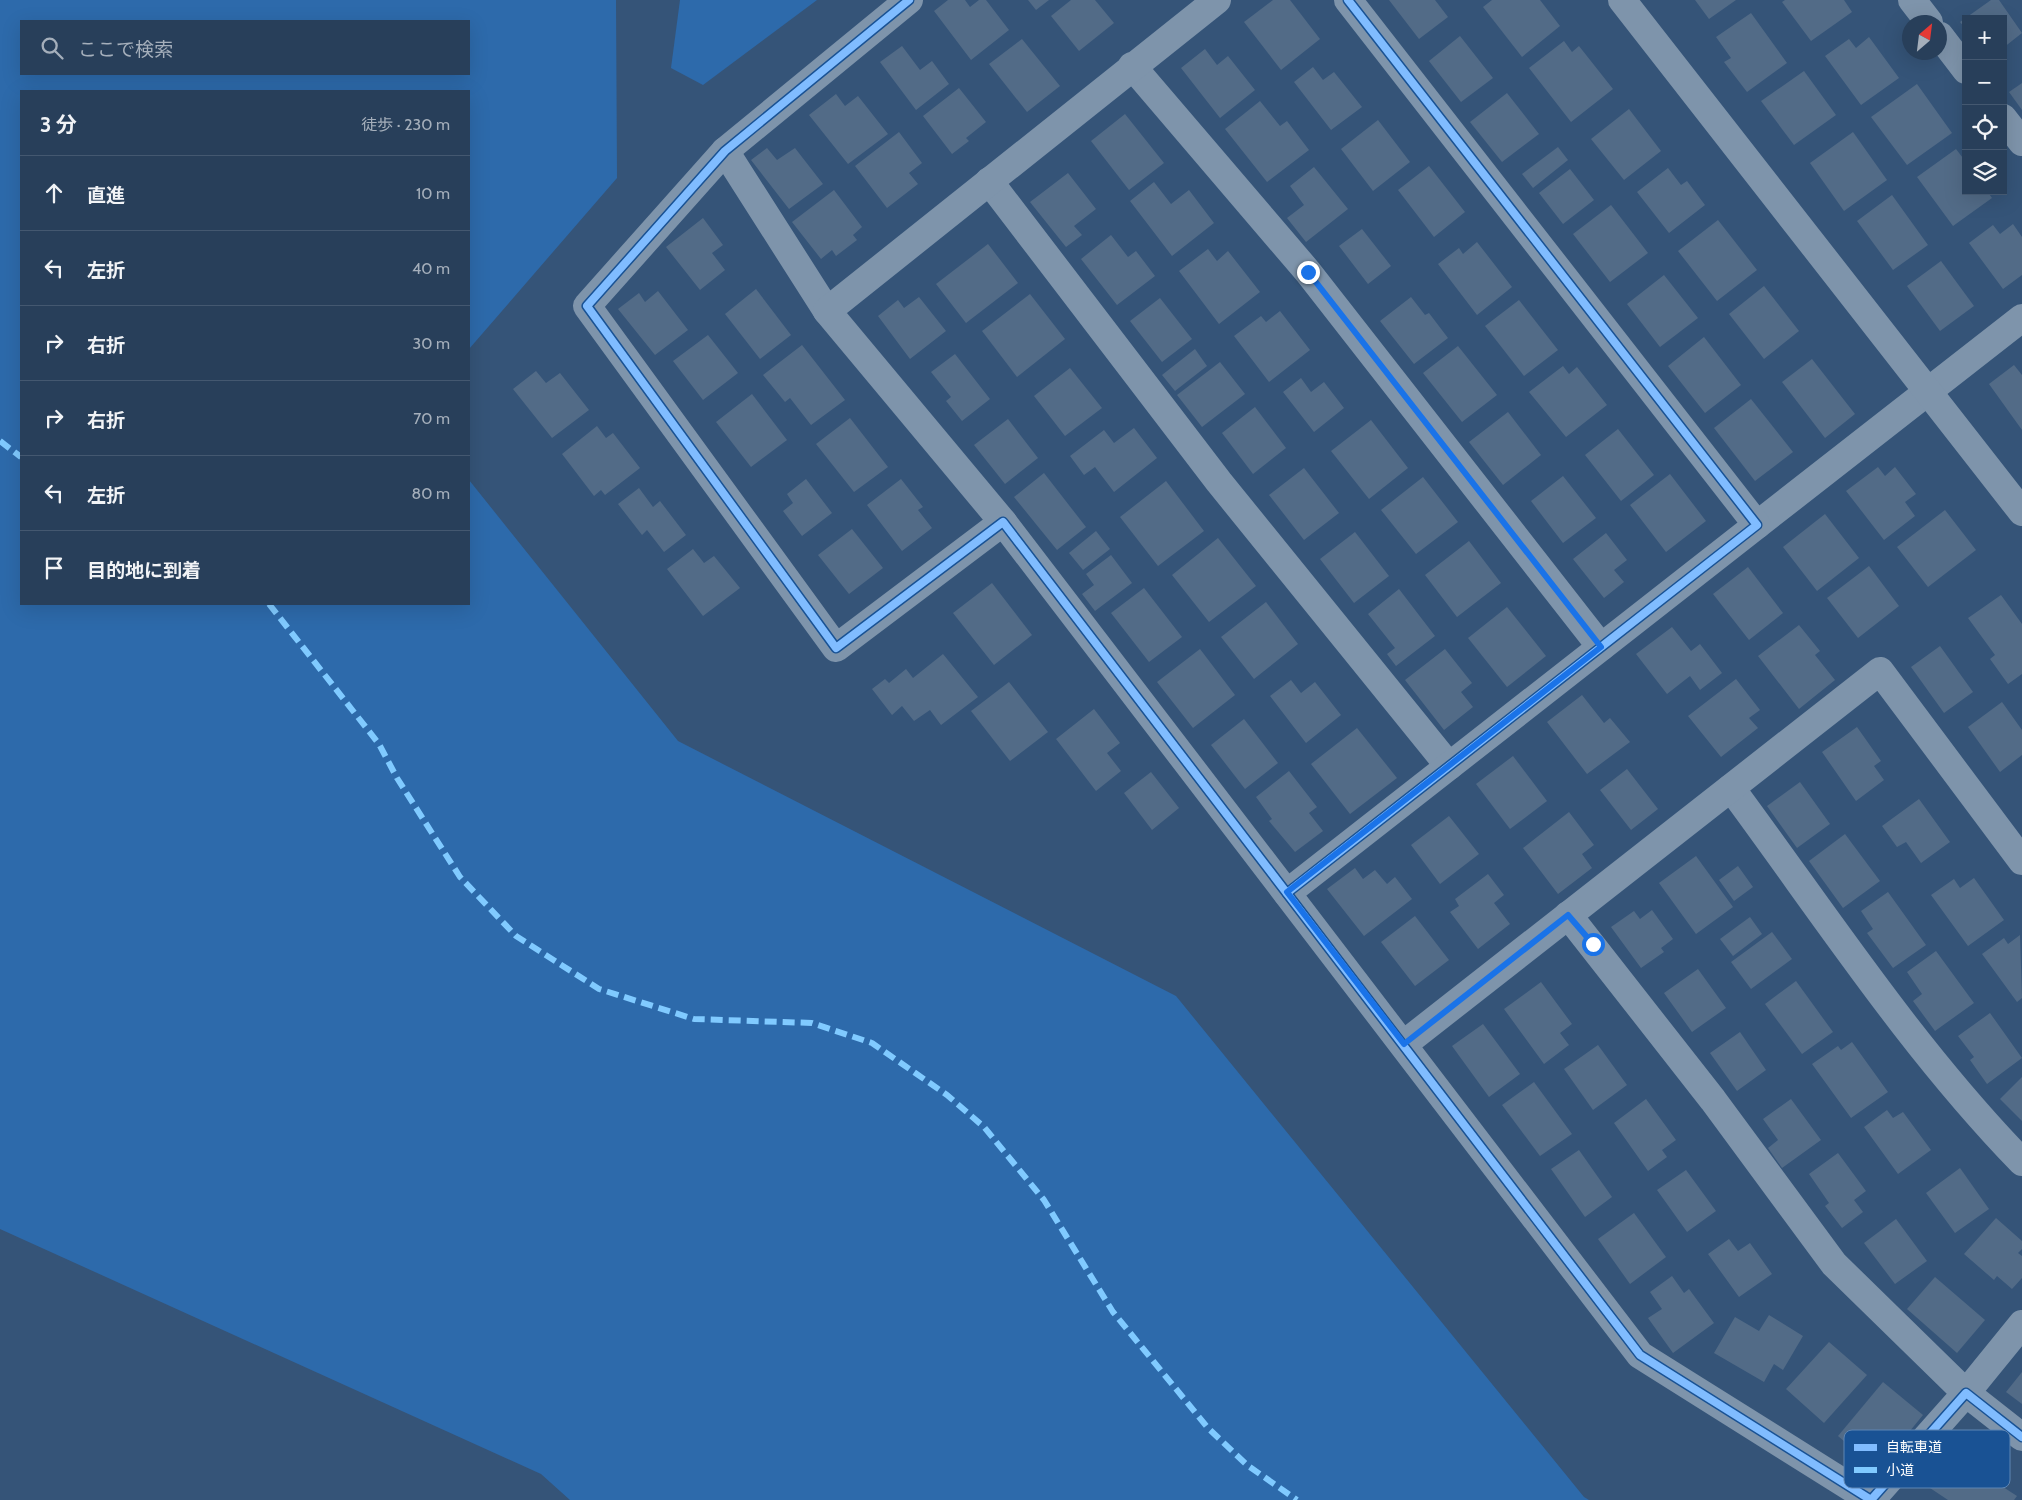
<!DOCTYPE html>
<html lang="ja">
<meta charset="utf-8">
<style>
:root{--surface:#283f5a;--page:#344a63;--text:#f1f3f6;--muted:#a5afbb;--line:#445870}
body{margin:0;font-family:Cabin,"Noto Sans JP",sans-serif;background:var(--page);color:var(--text)}
.controls{position:absolute;right:15px;top:15px;display:grid;overflow:hidden;border-radius:0px;box-shadow:0 5px 20px #0002}
.controls button{width:45px;height:45px;display:grid;place-items:center;padding:0;border:0;border-bottom:1px solid var(--line);background:var(--surface);color:var(--text);font:25px sans-serif}
.compass{position:absolute;left:1902px;top:15px;width:45px;height:45px;border-radius:50%;background:var(--surface);box-shadow:0 5px 20px #0002;rotate:28deg}
.stop{position:absolute;width:15px;height:15px;margin:-11px;border:4px solid #1a73e8;border-radius:50%;background:#fff}
.stop.end{background:#1a73e8;border-color:#fff;box-shadow:0 1px 5px #0008}
.list{margin:0;padding:0;list-style:none}
h2{display:flex;justify-content:space-between;align-items:center;height:65px;margin:0;padding:0 20px;font-size:21px}
h2 small{font-size:16px;font-weight:400;color:var(--muted)}
.list li{display:grid;grid-template-columns:32px 1fr auto;gap:15px;align-items:center;box-sizing:border-box;height:75px;padding:0 20px;border-top:1px solid var(--line)}
.list b{display:block;font-size:19px;white-space:nowrap}
.list em{font-size:16px;font-style:normal;color:var(--muted)}
.icon{flex:none;width:28px;height:28px;fill:none;stroke:currentColor;stroke-width:2;stroke-linecap:round;stroke-linejoin:round}
.map{position:relative;flex:none;width:2022px;height:1500px;overflow:hidden}
.search{position:absolute;background:var(--surface);box-shadow:0 5px 20px #0002;left:20px;top:20px;width:450px;height:55px;display:flex;align-items:center;gap:12px;box-sizing:border-box;padding:0 18px;border-radius:0px;color:var(--muted);font-size:19px}
.panel{position:absolute;background:var(--surface);box-shadow:0 5px 20px #0002;left:20px;top:90px;width:450px;height:515px;border-radius:0px}
.map>svg:first-child{display:block}
.green{fill:#2d6aab;fill-rule:evenodd}
.building{fill:#526b87}
.lines{fill:none;stroke-linecap:round;stroke-linejoin:round}
.minor{stroke:#7e94ab;stroke-width:28}
.tertiary{stroke:#7e94ab;stroke-width:28}
.quiet{stroke:#80caff;stroke-width:6;stroke-dasharray:12 6;stroke-linecap:butt}
.cycleway-casing{stroke:#195294;stroke-width:11}
.cycleway{stroke:#80bcff;stroke-width:8}
.route{stroke:#1a73e8;stroke-width:6}
.key{fill:#195294;stroke:#5e86b4;stroke-width:1}
.key-label{font-size:14px;fill:#fff}
</style>
<div class="map">
<svg width="2022" height="1500" viewBox="0 0 2022 1500">
<rect width="100%" height="100%" fill="#355478"/>
<g class="green">
<path d="M 0,0 L 616,0 L 617,178 L 469,349 L 469,91 L 21,91 L 21,604 L 469,604 L 469,480 L 678,741 L 1176,996 L 1584,1497 L 1589,1500 L 570,1500 L 541,1474 L 0,1229 ZM 21,21 L 469,21 L 469,74 L 21,74 Z"/>
<polygon points="680,0 817,0 703,85 671,68"/>
</g>
<g class="building">
<polygon points="948,0 965,0 970,7 979,0 986,0 1009,30 971,60 934,11"/>
<polygon points="1028,0 1049,0 1036,10"/>
<polygon points="1071,0 1095,0 1114,23 1079,51 1051,16"/>
<polygon points="1273,0 1290,0 1320,39 1281,70 1244,22"/>
<polygon points="1389,0 1435,0 1448,17 1419,39"/>
<polygon points="1492,0 1540,0 1560,26 1522,57 1483,7"/>
<polygon points="1695,0 1736,0 1709,19"/>
<polygon points="1785,0 1844,0 1852,12 1811,41 1782,2"/>
<polygon points="1991,0 1999,0 2022,33 2003,48 2003,19 1966,19 1966,29 1960,22"/>
<polygon points="1751,13 1787,63 1747,92 1724,62 1731,58 1716,37"/>
<polygon points="1460,36 1493,78 1461,102 1429,61"/>
<polygon points="1869,37 1899,78 1861,105 1825,56 1849,39 1856,48"/>
<polygon points="1022,39 1060,86 1027,112 989,64"/>
<polygon points="1564,41 1572,52 1579,46 1613,89 1571,122 1529,68"/>
<polygon points="902,46 920,70 932,61 949,84 916,110 880,62"/>
<polygon points="1205,49 1217,65 1228,56 1255,90 1220,118 1181,68"/>
<polygon points="1313,67 1323,80 1334,72 1362,107 1331,130 1294,82"/>
<polygon points="1804,71 1836,115 1794,145 1761,101"/>
<polygon points="2022,83 2022,110 2009,92"/>
<polygon points="1917,84 1952,133 1907,165 1871,117"/>
<polygon points="959,88 986,122 966,138 969,141 952,154 923,116"/>
<polygon points="1507,93 1539,134 1502,162 1470,122"/>
<polygon points="836,94 845,106 858,96 888,134 848,164 809,115"/>
<polygon points="1260,101 1280,126 1287,121 1309,150 1267,182 1225,129"/>
<polygon points="1629,109 1661,151 1624,180 1591,139"/>
<polygon points="1125,114 1164,163 1129,190 1091,141"/>
<polygon points="1378,120 1410,162 1373,191 1341,149"/>
<polygon points="899,132 922,163 909,173 918,184 887,208 855,166"/>
<polygon points="1853,132 1887,180 1844,211 1810,163"/>
<polygon points="1558,147 1568,160 1533,188 1522,174"/>
<polygon points="767,148 777,160 795,148 823,184 789,209 751,160"/>
<polygon points="1956,149 1966,162 1966,191 1987,191 1992,198 1953,226 1917,177"/>
<polygon points="1429,166 1465,212 1434,237 1398,190"/>
<polygon points="1314,167 1348,209 1306,242 1287,218 1304,205 1290,186"/>
<polygon points="1668,168 1681,185 1687,181 1705,205 1669,233 1637,192"/>
<polygon points="1570,169 1594,200 1563,224 1539,193"/>
<polygon points="1068,173 1096,209 1074,226 1082,235 1066,247 1030,202"/>
<polygon points="1154,182 1171,204 1189,190 1214,223 1172,256 1130,201"/>
<polygon points="834,190 862,227 853,235 857,240 836,256 832,250 821,259 792,222"/>
<polygon points="1892,195 1928,245 1893,270 1857,221"/>
<polygon points="1611,205 1648,253 1610,282 1573,234"/>
<polygon points="703,218 723,245 712,253 725,270 700,290 666,247"/>
<polygon points="1718,220 1757,270 1717,301 1678,251"/>
<polygon points="2013,224 2022,237 2022,275 2003,289 1969,243 1993,225 2000,234"/>
<polygon points="1362,229 1391,266 1368,284 1339,246"/>
<polygon points="1111,235 1128,257 1136,251 1155,276 1117,305 1081,259"/>
<polygon points="1477,242 1512,287 1477,315 1438,264 1459,248 1463,254"/>
<polygon points="988,244 1018,283 966,323 936,284"/>
<polygon points="1208,249 1217,261 1228,251 1260,292 1219,324 1179,271"/>
<polygon points="1941,261 1974,306 1940,331 1907,286"/>
<polygon points="1664,275 1698,318 1660,347 1627,304"/>
<polygon points="1764,286 1799,331 1764,359 1729,314"/>
<polygon points="756,289 791,335 760,359 725,314"/>
<polygon points="658,291 688,330 655,355 618,309 639,293 645,302"/>
<polygon points="1030,294 1065,339 1017,377 982,331"/>
<polygon points="919,297 946,331 910,359 878,316 898,300 904,308"/>
<polygon points="1411,297 1425,315 1429,313 1448,338 1414,364 1380,321"/>
<polygon points="1160,298 1192,339 1162,362 1130,321"/>
<polygon points="1519,300 1558,350 1524,376 1485,326"/>
<polygon points="1280,311 1310,350 1269,382 1234,336 1261,316 1266,322"/>
<polygon points="708,335 738,373 703,400 673,361"/>
<polygon points="1704,337 1741,385 1705,413 1668,366"/>
<polygon points="802,345 845,400 811,425 790,398 785,402 763,375"/>
<polygon points="1458,346 1497,395 1462,422 1423,373"/>
<polygon points="1195,349 1207,366 1175,391 1162,375"/>
<polygon points="955,354 990,399 962,421 946,401 951,397 931,372"/>
<polygon points="1812,359 1855,414 1825,438 1782,382"/>
<polygon points="1220,362 1245,394 1202,427 1177,395"/>
<polygon points="2014,365 2022,375 2022,430 1989,384"/>
<polygon points="1563,366 1569,374 1577,367 1607,405 1566,437 1529,392"/>
<polygon points="1070,368 1102,408 1065,436 1034,396"/>
<polygon points="536,371 546,383 560,373 589,410 552,438 513,389"/>
<polygon points="1301,378 1311,392 1324,382 1344,408 1314,432 1283,392"/>
<polygon points="752,394 787,440 751,467 716,422"/>
<polygon points="1751,399 1793,452 1755,481 1714,428"/>
<polygon points="1255,407 1286,448 1253,474 1222,433"/>
<polygon points="1508,412 1541,455 1503,485 1469,442"/>
<polygon points="850,418 888,467 854,492 816,444"/>
<polygon points="1008,419 1038,458 1005,484 974,445"/>
<polygon points="1371,420 1408,468 1369,499 1331,451"/>
<polygon points="597,426 606,438 613,433 640,468 605,495 601,490 594,496 562,454"/>
<polygon points="1134,428 1157,458 1114,492 1095,467 1084,475 1070,456 1104,430 1114,443"/>
<polygon points="1618,429 1654,475 1621,501 1585,455"/>
<polygon points="1878,467 1885,476 1895,467 1916,494 1905,502 1915,516 1884,540 1846,491"/>
<polygon points="1304,468 1339,513 1304,540 1269,495"/>
<polygon points="1044,473 1086,527 1057,550 1014,497"/>
<polygon points="1670,474 1706,521 1666,552 1630,505"/>
<polygon points="1563,476 1596,518 1563,543 1531,501"/>
<polygon points="1423,477 1458,522 1416,554 1381,510"/>
<polygon points="806,479 832,513 802,536 783,511 793,503 787,494"/>
<polygon points="901,479 923,507 918,510 932,528 902,551 867,505"/>
<polygon points="1166,481 1204,531 1158,566 1120,517"/>
<polygon points="639,488 653,507 660,501 686,535 664,552 647,530 642,535 618,504"/>
<polygon points="1945,510 1976,550 1928,587 1897,547"/>
<polygon points="1825,514 1859,558 1817,591 1783,547"/>
<polygon points="852,529 883,568 849,594 818,555"/>
<polygon points="1096,531 1110,549 1083,570 1069,553"/>
<polygon points="1355,532 1389,576 1354,603 1320,559"/>
<polygon points="1606,533 1627,560 1614,570 1624,582 1604,598 1573,559"/>
<polygon points="1218,538 1256,586 1209,622 1172,575"/>
<polygon points="1469,541 1501,583 1457,617 1425,575"/>
<polygon points="693,549 704,563 714,556 740,588 703,616 667,569"/>
<polygon points="1111,555 1132,583 1095,611 1082,594 1094,585 1086,574"/>
<polygon points="1869,566 1899,606 1858,638 1827,598"/>
<polygon points="1748,567 1783,613 1749,640 1713,594"/>
<polygon points="992,583 1032,635 994,665 953,613"/>
<polygon points="1144,588 1182,637 1149,662 1111,613"/>
<polygon points="1399,589 1435,636 1396,666 1387,654 1395,648 1368,614"/>
<polygon points="2001,595 2022,624 2022,674 2008,684 1990,659 1995,655 1968,618"/>
<polygon points="1266,602 1298,644 1254,679 1221,637"/>
<polygon points="1507,607 1546,656 1507,687 1468,638"/>
<polygon points="1799,625 1820,651 1815,655 1835,680 1799,709 1758,656"/>
<polygon points="1672,627 1691,651 1700,644 1722,673 1700,690 1690,676 1667,694 1636,654"/>
<polygon points="1940,646 1973,692 1944,713 1911,667"/>
<polygon points="1200,649 1235,695 1193,728 1157,682"/>
<polygon points="1445,649 1472,683 1461,692 1473,707 1444,730 1405,680"/>
<polygon points="943,654 978,697 941,725 930,710 914,721 902,706 892,715 872,689 885,679 889,683 906,669 913,678"/>
<polygon points="1736,679 1760,710 1749,718 1758,728 1721,757 1688,716"/>
<polygon points="1291,680 1301,693 1315,682 1341,715 1306,743 1270,696"/>
<polygon points="1009,682 1048,732 1010,761 971,711"/>
<polygon points="1582,695 1604,723 1610,718 1630,742 1587,774 1547,722"/>
<polygon points="2002,702 2022,730 2022,755 2000,772 1968,727"/>
<polygon points="1094,709 1120,743 1107,753 1121,771 1096,791 1056,739"/>
<polygon points="1244,719 1278,763 1245,789 1211,745"/>
<polygon points="1857,727 1881,761 1874,766 1884,780 1856,801 1822,752"/>
<polygon points="1357,728 1397,778 1350,814 1311,764"/>
<polygon points="1513,756 1547,801 1510,829 1476,784"/>
<polygon points="1627,769 1658,809 1631,830 1600,790"/>
<polygon points="1289,771 1317,807 1309,813 1323,831 1295,852 1269,821 1272,819 1256,797"/>
<polygon points="1151,772 1179,808 1152,830 1124,793"/>
<polygon points="1800,782 1830,824 1797,848 1767,806"/>
<polygon points="1919,799 1950,842 1921,863 1906,842 1897,847 1882,826"/>
<polygon points="1569,812 1594,845 1582,854 1592,868 1558,894 1523,848"/>
<polygon points="1449,816 1479,854 1440,884 1411,845"/>
<polygon points="1845,834 1880,881 1843,908 1809,861"/>
<polygon points="1696,856 1733,907 1696,934 1659,883"/>
<polygon points="1738,866 1753,887 1734,901 1719,880"/>
<polygon points="1355,868 1363,879 1375,870 1387,884 1395,877 1412,899 1364,936 1327,889"/>
<polygon points="1488,874 1504,895 1494,903 1510,924 1478,949 1450,912 1459,906 1455,899"/>
<polygon points="1974,878 2004,920 1968,946 1931,895 1954,879 1960,888"/>
<polygon points="1888,892 1926,945 1893,968 1867,933 1873,929 1861,911"/>
<polygon points="1652,910 1673,939 1661,948 1664,952 1641,968 1611,927 1634,911 1640,919"/>
<polygon points="1415,916 1449,960 1415,986 1381,942"/>
<polygon points="1750,917 1762,934 1733,956 1720,939"/>
<polygon points="1772,932 1792,959 1751,989 1731,962"/>
<polygon points="2020,935 2022,998 2017,1002 1982,954 2004,938 2008,944"/>
<polygon points="1936,951 1974,1003 1935,1031 1913,1001 1922,994 1907,972"/>
<polygon points="1698,969 1726,1008 1692,1032 1664,993"/>
<polygon points="1796,981 1833,1032 1802,1054 1765,1004"/>
<polygon points="1541,982 1572,1024 1560,1033 1569,1045 1544,1064 1504,1009"/>
<polygon points="1990,1013 2022,1058 1987,1084 1970,1060 1974,1057 1958,1036"/>
<polygon points="1483,1024 1520,1074 1489,1097 1452,1046"/>
<polygon points="1740,1032 1766,1070 1737,1091 1710,1053"/>
<polygon points="1852,1042 1888,1092 1851,1118 1812,1064 1838,1046 1841,1050"/>
<polygon points="1598,1045 1627,1085 1593,1110 1564,1069"/>
<polygon points="2022,1077 2022,1121 2000,1099"/>
<polygon points="1534,1082 1572,1134 1540,1156 1502,1105"/>
<polygon points="1646,1099 1676,1140 1662,1150 1667,1157 1648,1171 1614,1123"/>
<polygon points="1791,1099 1821,1140 1782,1168 1768,1148 1778,1140 1763,1119"/>
<polygon points="1887,1110 1893,1118 1903,1112 1931,1150 1898,1174 1864,1127"/>
<polygon points="1579,1150 1612,1197 1585,1217 1551,1169"/>
<polygon points="1838,1153 1866,1191 1854,1200 1863,1212 1842,1228 1825,1206 1829,1203 1809,1174"/>
<polygon points="1960,1168 1989,1209 1955,1233 1926,1193"/>
<polygon points="1686,1170 1716,1211 1687,1232 1657,1190"/>
<polygon points="1634,1213 1666,1257 1630,1284 1598,1239"/>
<polygon points="1996,1218 2022,1241 2022,1249 2018,1253 2022,1256 2022,1278 2012,1289 1997,1276 1994,1280 1964,1254"/>
<polygon points="1896,1219 1927,1261 1895,1284 1864,1243"/>
<polygon points="1729,1239 1738,1251 1750,1243 1772,1274 1739,1297 1708,1254"/>
<polygon points="1672,1276 1684,1293 1689,1289 1714,1323 1673,1353 1648,1318 1662,1309 1650,1292"/>
<polygon points="1935,1277 1985,1320 1957,1353 1907,1309"/>
<polygon points="1769,1315 1803,1336 1783,1370 1774,1364 1764,1382 1714,1353 1735,1317 1759,1331"/>
<polygon points="1829,1342 1867,1375 1824,1423 1786,1389"/>
<polygon points="2022,1372 2022,1404 2006,1392"/>
<polygon points="1883,1382 1923,1415 1878,1470 1838,1436"/>
<polygon points="1949,1452 2017,1496 2014,1500 1948,1500 1927,1486"/>
</g>
<g class="lines">
<g class="minor">
<polyline points="909,0 725,151 587,306 836,648 1003,522 1640,1355 1871,1500 1966,1393 2022,1437"/>
<polyline points="1912,0 1929,22"/>
<polyline points="1940,36 1966,70"/>
<polyline points="1132,66 1308,272 1601,647"/>
<polyline points="2003,118 2022,142"/>
<polyline points="725,151 827,311"/>
<polyline points="989,181 1219,482 1449,766"/>
<polyline points="1003,522 827,311 1217,0"/>
<polyline points="1757,525 2022,318"/>
<path d="M 1731,788 C 1825,915 1912,1049 2022,1162"/>
<polyline points="1287,893 1757,525 1348,0"/>
<polyline points="1568,915 1713,1100 1834,1264 1966,1393 2022,1324"/>
<polyline points="1404,1044 1880,671 2022,861"/>
</g>
<polyline class="tertiary" points="1622,0 2022,512"/>
<g class="quiet">
<polyline points="0,441 21,457"/>
<polyline points="269,604 379,744 397,778 460,877 516,936 599,989 694,1019 812,1023 872,1043 947,1095 984,1127 1044,1200 1113,1312 1208,1428 1247,1465 1297,1500"/>
</g>
<defs>
<g id="cycleway">
<polyline points="909,0 725,151 587,306 836,648 1003,522 1640,1355 1871,1500 1966,1393 2022,1437"/>
<polyline points="1287,893 1757,525 1348,0"/>
</g>
</defs>
<use href="#cycleway" class="cycleway-casing"/>
<use href="#cycleway" class="cycleway"/>
</g>
<g class="lines">
<polyline class="route" points="1308,272 1601,647 1287,892 1404,1044 1568,915 1593,944"/>
</g>
<rect x="1844" y="1430" width="166" height="58" rx="8" class="key"/>
<rect x="1854" y="1444" width="23" height="7" fill="#80bcff"/>
<rect x="1854" y="1467" width="23" height="6" fill="#80caff"/>
<g class="key-label">
<text x="1886" y="1452">自転車道</text>
<text x="1886" y="1475">小道</text>
</g>
</svg>
<div class="controls">
<button>+</button>
<button>−</button>
<button><svg class="icon" aria-label="locate" viewBox="0 0 24 24"><circle cx="12" cy="12" r="6"/><path d="M12 2v4M12 18v4M2 12h4M18 12h4"/></svg></button>
<button><svg class="icon" aria-label="layers" viewBox="0 0 24 24"><path d="M12 4l9 5-9 5-9-5zM3 14l9 5 9-5"/></svg></button>
</div>
<svg class="compass" viewBox="-18 -18 36 36"><path d="M0-13l5 13h-10z" fill="#e53935"/><path d="M0 13l5-13h-10z" fill="#a5afbb"/></svg>
<div class="stop" style="left:1593px;top:944px"></div>
<div class="stop end" style="left:1308px;top:272px"></div>
<div class="search"><svg class="icon" aria-label="search" viewBox="0 0 24 24"><circle cx="10" cy="10" r="6"/><path d="M15 15l6 6"/></svg>ここで検索</div>
<section class="panel">
<h2>3 分<small>徒歩 · 230 m</small></h2>
<ul class="list">
<li><svg class="icon" aria-label="ahead" viewBox="0 0 24 24"><path d="M12 20V5M6 11l6-6 6 6"/></svg><div><b>直進</b></div><em>10 m</em></li>
<li><svg class="icon" aria-label="left" viewBox="0 0 24 24"><path d="M17 20v-9H6M10 6l-5 5 5 5"/></svg><div><b>左折</b></div><em>40 m</em></li>
<li><svg class="icon" aria-label="right" viewBox="0 0 24 24"><path d="M7 20v-9h11M14 6l5 5-5 5"/></svg><div><b>右折</b></div><em>30 m</em></li>
<li><svg class="icon" aria-label="right" viewBox="0 0 24 24"><path d="M7 20v-9h11M14 6l5 5-5 5"/></svg><div><b>右折</b></div><em>70 m</em></li>
<li><svg class="icon" aria-label="left" viewBox="0 0 24 24"><path d="M17 20v-9H6M10 6l-5 5 5 5"/></svg><div><b>左折</b></div><em>80 m</em></li>
<li><svg class="icon" aria-label="arrive" viewBox="0 0 24 24"><path d="M6 21V4h12l-3 4 3 4H6"/></svg><div><b>目的地に到着</b></div></li>
</ul>
</section>
</div>
